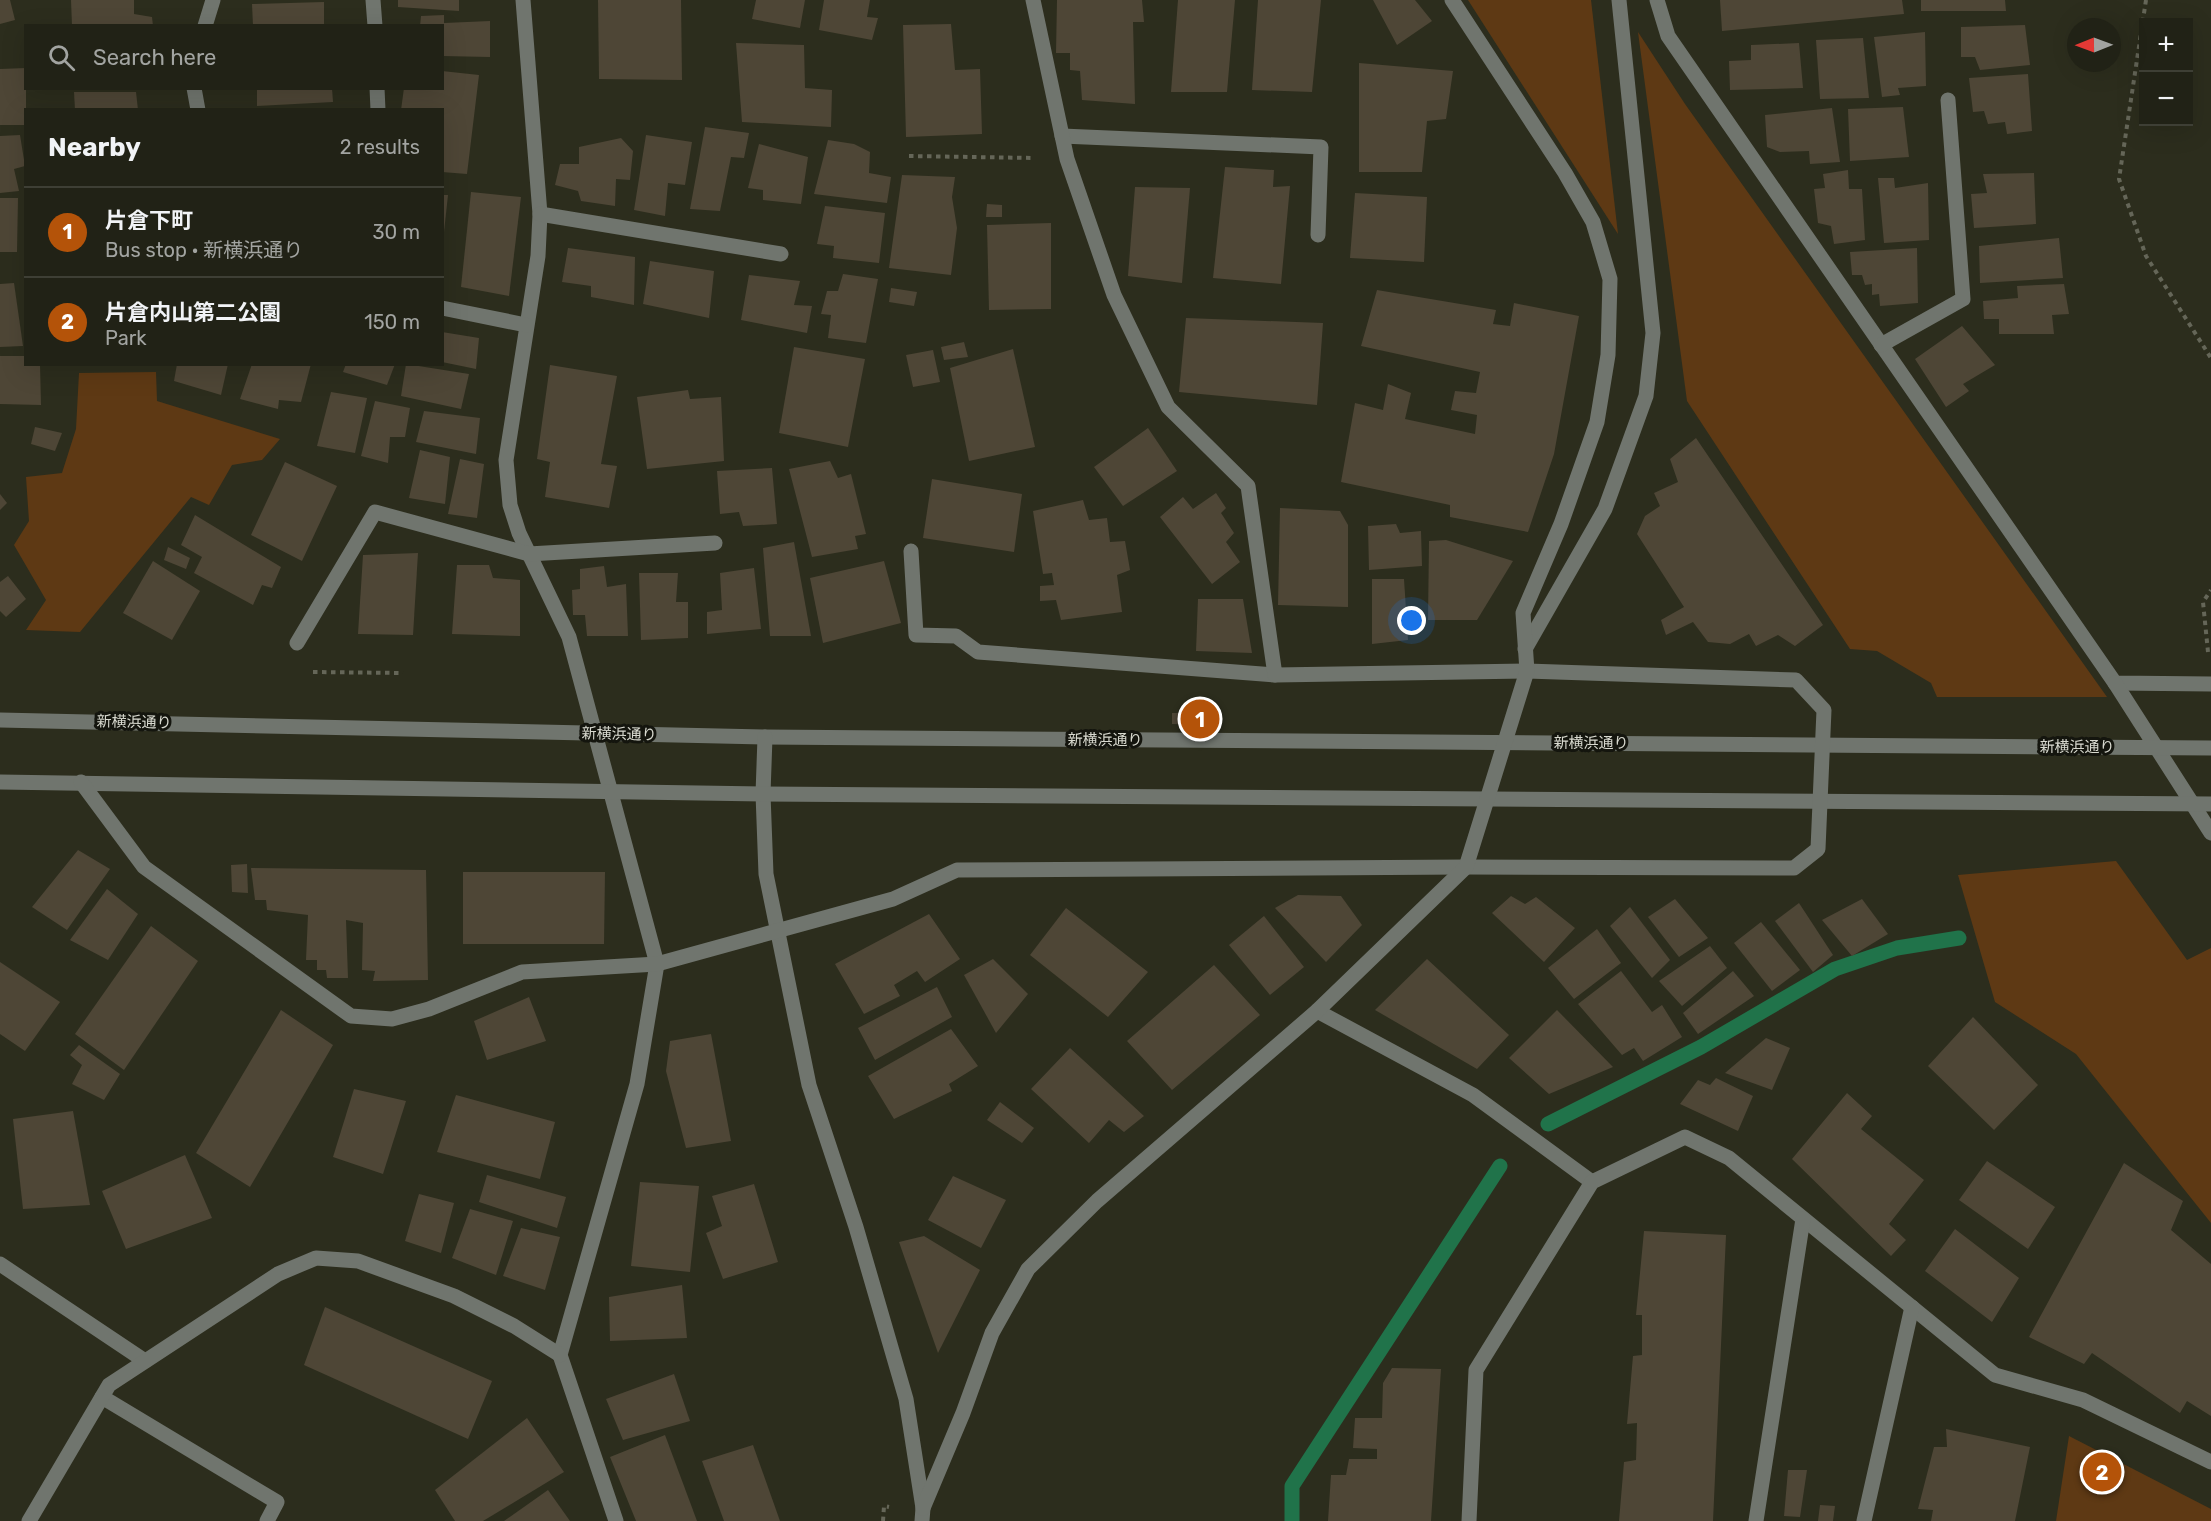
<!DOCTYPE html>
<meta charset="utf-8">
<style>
:root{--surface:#212216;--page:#292a1f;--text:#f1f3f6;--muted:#a2a4a1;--line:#3e3f35;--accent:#b45309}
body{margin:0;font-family:Rubik,"Noto Sans JP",sans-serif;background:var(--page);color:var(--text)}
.controls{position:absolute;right:18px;top:18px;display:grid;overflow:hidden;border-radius:0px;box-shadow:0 6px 24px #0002}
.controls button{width:54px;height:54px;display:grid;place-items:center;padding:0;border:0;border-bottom:2px solid var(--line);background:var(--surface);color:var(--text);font:30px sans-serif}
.compass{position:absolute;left:2067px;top:18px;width:54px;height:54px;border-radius:50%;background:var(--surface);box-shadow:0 6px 24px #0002;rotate:269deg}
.you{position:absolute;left:1412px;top:621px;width:21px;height:21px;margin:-15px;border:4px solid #fff;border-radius:50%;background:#1a73e8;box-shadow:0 0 0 9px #1a73e833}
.badge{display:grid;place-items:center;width:39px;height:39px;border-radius:50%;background:var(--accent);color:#fff;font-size:20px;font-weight:700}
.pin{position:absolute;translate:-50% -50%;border:3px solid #fff;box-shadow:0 2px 6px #0006}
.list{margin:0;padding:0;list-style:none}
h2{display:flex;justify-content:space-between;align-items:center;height:78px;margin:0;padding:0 24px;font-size:26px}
h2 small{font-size:20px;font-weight:400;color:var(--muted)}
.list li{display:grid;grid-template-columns:39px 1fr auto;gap:18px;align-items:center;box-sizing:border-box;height:90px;padding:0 24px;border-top:2px solid var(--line)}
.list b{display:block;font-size:22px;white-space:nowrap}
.list p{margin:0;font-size:20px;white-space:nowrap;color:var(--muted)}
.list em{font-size:20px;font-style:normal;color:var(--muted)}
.icon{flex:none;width:33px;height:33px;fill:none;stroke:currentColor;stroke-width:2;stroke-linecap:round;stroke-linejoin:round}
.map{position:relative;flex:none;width:2211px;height:1521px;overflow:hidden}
.search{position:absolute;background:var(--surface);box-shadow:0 6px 24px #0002;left:24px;top:24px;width:420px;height:66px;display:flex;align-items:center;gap:15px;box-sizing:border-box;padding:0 21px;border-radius:0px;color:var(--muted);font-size:22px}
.panel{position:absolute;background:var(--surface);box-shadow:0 6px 24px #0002;left:24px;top:108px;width:420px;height:258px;border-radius:0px}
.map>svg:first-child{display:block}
.green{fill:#5e3914}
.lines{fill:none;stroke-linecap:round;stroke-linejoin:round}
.stream{stroke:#20734a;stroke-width:15}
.building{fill:#4e4636}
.path{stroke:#656658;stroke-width:4;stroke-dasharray:4.5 4.5;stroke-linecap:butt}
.minor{stroke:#70756e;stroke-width:15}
.labels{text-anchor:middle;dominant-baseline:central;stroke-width:6;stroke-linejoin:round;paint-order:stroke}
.street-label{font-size:15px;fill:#d8d9cf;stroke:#14150e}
</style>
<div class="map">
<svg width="2211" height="1521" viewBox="0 0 2211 1521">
<rect width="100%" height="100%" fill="#2c2d1d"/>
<g class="green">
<polygon points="1468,0 1591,0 1618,234"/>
<polygon points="1638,32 1685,104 2107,697 1937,697 1931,683 1877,651 1850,649 1687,401"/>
<polygon points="156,372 157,401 280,439 262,460 232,465 209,505 191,497 80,632 26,630 46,600 14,545 29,521 26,477 62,473 76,429 79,373"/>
<polygon points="2116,861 2187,960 2211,948 2211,1223 2076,1054 1995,1002 1958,875"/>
<polygon points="2069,1436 2211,1509 2211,1521 2056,1521"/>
</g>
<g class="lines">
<g class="stream">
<polyline points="1548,1124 1701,1047 1835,969 1897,948 1959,938"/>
<polyline points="1292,1521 1292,1486 1500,1166"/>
</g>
</g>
<g class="building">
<polygon points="0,0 10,0 15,20 0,24"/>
<polygon points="71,0 134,0 134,14 152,17 153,26 72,26"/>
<polygon points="398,0 459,0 459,11 398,7"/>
<polygon points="598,0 681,0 682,80 599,79"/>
<polygon points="756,0 805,0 800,28 752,19"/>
<polygon points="824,0 870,0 867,17 878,18 872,40 819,30"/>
<polygon points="1057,0 1142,0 1144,22 1133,22 1135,104 1082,100 1080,71 1070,70 1070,53 1056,53"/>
<polygon points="1178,0 1235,0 1227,92 1171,92"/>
<polygon points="1258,0 1321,0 1312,92 1252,90"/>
<polygon points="1373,0 1415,0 1432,21 1397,45"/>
<polygon points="1720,0 1902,0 1904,14 1722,31"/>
<polygon points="1921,0 2005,0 2006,11 1921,11"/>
<polygon points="324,2 324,26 253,26 252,4"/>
<polygon points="444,15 444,23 490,21 490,57 442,56 442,26 420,26 421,16"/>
<polygon points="951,24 955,70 980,69 982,134 906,137 903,25"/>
<polygon points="2025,25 2030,65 1980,70 1975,57 1961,57 1961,27"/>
<polygon points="1925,32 1926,86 1898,88 1900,95 1882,97 1874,37"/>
<polygon points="1863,38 1869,98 1820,99 1816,40"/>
<polygon points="736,43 804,45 805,88 832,90 831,127 742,122"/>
<polygon points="1799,43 1803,88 1730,90 1729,61 1751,60 1751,45"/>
<polygon points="1359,63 1453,71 1446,119 1427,121 1422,172 1359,172"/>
<polygon points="26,68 26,125 0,125 0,69"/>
<polygon points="442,71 479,75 467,174 442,172 442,110 401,110 404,88 442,88"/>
<polygon points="2028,74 2032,131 2007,134 2005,122 1988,124 1984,111 1973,112 1969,78"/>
<polygon points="257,88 332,88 333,102 257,106"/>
<polygon points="74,92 136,92 138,110 75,110"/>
<polygon points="1903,107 1909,157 1850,161 1848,109"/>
<polygon points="1832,108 1840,162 1810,164 1809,151 1780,152 1767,147 1765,115"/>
<polygon points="705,127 749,133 744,158 731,157 720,211 690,209"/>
<polygon points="20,135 25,166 14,169 19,191 0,193 0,136"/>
<polygon points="646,135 692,142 685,185 668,183 665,216 634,210"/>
<polygon points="621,138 633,151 630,180 616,179 615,206 581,201 578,191 555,185 560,164 579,164 579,147"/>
<polygon points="828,140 854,144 870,152 869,173 891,177 887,203 814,194"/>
<polygon points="759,144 808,157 801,204 763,200 763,190 748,188"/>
<polygon points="1225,167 1274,170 1273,187 1290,186 1281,284 1213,278"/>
<polygon points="1848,170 1849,189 1862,189 1865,240 1834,244 1831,226 1818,223 1814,189 1825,188 1823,174"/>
<polygon points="2034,173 2036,224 1974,228 1971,194 1987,193 1983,174"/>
<polygon points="902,175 955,177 952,197 957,228 951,275 889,268"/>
<polygon points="1878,178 1894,178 1895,188 1928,183 1929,240 1884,243"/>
<polygon points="1135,187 1190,188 1182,283 1128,276"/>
<polygon points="471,192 521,197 509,296 461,287"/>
<polygon points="1355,193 1427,197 1424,262 1350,258"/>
<polygon points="442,195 448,195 444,232 442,232"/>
<polygon points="0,198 18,198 17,252 0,252"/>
<polygon points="987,204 1002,205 1002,217 986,217"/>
<polygon points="825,206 885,213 879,263 833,258 834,246 817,244"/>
<polygon points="1051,223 1051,309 989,310 987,225"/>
<polygon points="2059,238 2063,278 1980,283 1979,246"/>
<polygon points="568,248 635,257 634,305 591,297 591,286 562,282"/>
<polygon points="1917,248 1918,303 1880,306 1879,294 1872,295 1872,284 1865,285 1862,275 1852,275 1850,252"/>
<polygon points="650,261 714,271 709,318 643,304"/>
<polygon points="843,274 878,279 866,343 828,338 831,315 821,314 827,291 838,291"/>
<polygon points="749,275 800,281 794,305 812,306 807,333 741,320"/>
<polygon points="14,283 23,346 0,347 0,284"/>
<polygon points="2064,284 2069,314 2052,315 2054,334 1999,334 1999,319 1984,319 1983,301 2018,298 2017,286"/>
<polygon points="891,288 917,292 914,306 889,302"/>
<polygon points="1377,290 1496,310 1493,324 1510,326 1514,303 1579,316 1554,454 1528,532 1450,517 1450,505 1341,482 1355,403 1383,410 1388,384 1411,393 1405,419 1475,434 1477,415 1451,410 1455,391 1476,393 1480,372 1361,346"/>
<polygon points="1186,318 1323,323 1317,405 1179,392"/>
<polygon points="1962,326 1995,365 1963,384 1969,391 1946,407 1915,359"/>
<polygon points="442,332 479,338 476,369 442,362"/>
<polygon points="964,342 968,357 944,360 941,347"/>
<polygon points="794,347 865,359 848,447 779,433"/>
<polygon points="1013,349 1035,447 969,461 950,368"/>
<polygon points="933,350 940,382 913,387 906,355"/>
<polygon points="0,356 26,356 26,364 40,364 41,405 0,404"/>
<polygon points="177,364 228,364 221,395 174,381"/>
<polygon points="252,364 311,364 301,402 279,400 278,409 240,399"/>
<polygon points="346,364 395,364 387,385 343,372"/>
<polygon points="406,364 469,374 461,409 401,396"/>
<polygon points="550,365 617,376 601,464 617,466 609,508 545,497 550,462 537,459"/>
<polygon points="688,390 690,399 721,397 724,461 647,469 637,397"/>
<polygon points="331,392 367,398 355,453 317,446"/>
<polygon points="375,401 410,408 405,437 390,437 388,463 361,456"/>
<polygon points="424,411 480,418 476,454 416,442"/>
<polygon points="35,427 62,433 55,451 31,444"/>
<polygon points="1148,428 1177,471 1123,506 1094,467"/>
<polygon points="1696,438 1823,625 1795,646 1778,635 1756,646 1749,634 1730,644 1708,642 1693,622 1666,635 1661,620 1684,607 1637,534 1645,516 1660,506 1654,493 1678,482 1670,459"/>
<polygon points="420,450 450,457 445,504 409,498"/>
<polygon points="460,459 484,464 477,518 448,514"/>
<polygon points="830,461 838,478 851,474 866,534 855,536 858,549 812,557 789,469"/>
<polygon points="285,462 337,486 302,561 251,535"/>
<polygon points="772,468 777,524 743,526 739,512 720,514 717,471"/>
<polygon points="932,479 1022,494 1014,552 923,538"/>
<polygon points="1216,493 1226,508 1221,513 1234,533 1226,542 1240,562 1212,584 1160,517 1183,497 1193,509"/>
<polygon points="0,494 7,503 0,510"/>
<polygon points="1083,500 1089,520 1107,518 1110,542 1125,541 1130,570 1117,575 1122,612 1061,620 1056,600 1040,601 1040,586 1054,585 1052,573 1043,574 1033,511"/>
<polygon points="1280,508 1340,511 1348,525 1348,607 1278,605"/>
<polygon points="195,515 281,567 272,588 262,585 253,605 194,573 202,557 181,545"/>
<polygon points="1396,524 1400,533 1421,531 1422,566 1369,570 1368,526"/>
<polygon points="1446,540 1513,561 1477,620 1428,620 1429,541"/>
<polygon points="794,542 811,636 770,636 763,548"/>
<polygon points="168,547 190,558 186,569 164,560"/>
<polygon points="418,553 413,635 358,634 363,555"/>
<polygon points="153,561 200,591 172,640 123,613"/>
<polygon points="884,561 901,623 823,643 810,578"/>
<polygon points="457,565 489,565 493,578 520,580 520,636 452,634"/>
<polygon points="604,566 607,587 626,584 628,636 587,636 585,615 573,615 572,590 580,589 580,569"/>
<polygon points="754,568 761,629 707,634 707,612 722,610 720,573"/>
<polygon points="639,573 678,573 676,602 688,602 688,638 641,640"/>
<polygon points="8,576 26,599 6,617 0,611 0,582"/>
<polygon points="1372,579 1404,579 1408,640 1372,644"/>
<polygon points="1198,599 1243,599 1252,653 1196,651"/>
<polygon points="1172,713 1204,713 1205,725 1172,724"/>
<polygon points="78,850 110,869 67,930 32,907"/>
<polygon points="247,864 248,893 232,892 231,865"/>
<polygon points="251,868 426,870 428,980 373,981 375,971 362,970 363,923 346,920 348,978 327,978 326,970 317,970 317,960 306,960 308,915 267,910 266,900 255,900"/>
<polygon points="463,872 605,872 604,944 463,944"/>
<polygon points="107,889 138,914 108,960 70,940"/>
<polygon points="1298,895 1341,896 1362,925 1326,962 1275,908"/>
<polygon points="1511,896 1525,904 1536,897 1575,928 1544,962 1492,913"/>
<polygon points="1675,899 1708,938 1679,957 1648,917"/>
<polygon points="1862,899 1888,934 1852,956 1822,920"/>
<polygon points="1799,903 1833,955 1813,972 1775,921"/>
<polygon points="1630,907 1670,960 1652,978 1610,926"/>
<polygon points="1066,908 1148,972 1108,1017 1030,955"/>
<polygon points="929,914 960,959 925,982 917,971 894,985 900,996 864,1014 835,964"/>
<polygon points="1264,916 1304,967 1270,995 1229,945"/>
<polygon points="1761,922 1800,970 1772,991 1734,943"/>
<polygon points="151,926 198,961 124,1070 75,1034"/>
<polygon points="1597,929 1621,963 1574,999 1548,968"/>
<polygon points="1710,946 1727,968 1682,1006 1659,981"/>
<polygon points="993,959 1028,994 996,1033 964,975"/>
<polygon points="1427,959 1509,1035 1477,1069 1375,1010"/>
<polygon points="0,962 60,1002 25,1051 0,1034"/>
<polygon points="1214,965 1260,1015 1172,1090 1127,1041"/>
<polygon points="1621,971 1652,1012 1662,1005 1682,1037 1643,1061 1634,1048 1622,1055 1578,1004"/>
<polygon points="1733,971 1754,996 1698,1034 1683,1013"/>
<polygon points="937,987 952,1017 875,1060 858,1028"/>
<polygon points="529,997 546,1041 487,1060 474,1021"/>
<polygon points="281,1010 333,1045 250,1187 196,1153"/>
<polygon points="1557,1010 1613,1067 1549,1094 1509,1058"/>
<polygon points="1973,1017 2038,1085 1994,1130 1928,1066"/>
<polygon points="951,1029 978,1066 949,1084 952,1091 894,1119 868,1076"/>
<polygon points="711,1034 731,1141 686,1148 666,1071 670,1041"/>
<polygon points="1766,1038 1790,1048 1772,1090 1725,1073"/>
<polygon points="79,1045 120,1074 104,1100 72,1084 82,1065 70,1055"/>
<polygon points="1070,1048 1144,1116 1124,1132 1109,1120 1089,1143 1031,1089"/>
<polygon points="1716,1078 1753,1096 1738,1131 1680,1104 1698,1080 1710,1085"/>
<polygon points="354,1089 406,1101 383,1174 333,1157"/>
<polygon points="1847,1093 1872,1116 1861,1129 1924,1180 1889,1224 1906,1240 1891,1256 1792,1159"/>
<polygon points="456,1095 555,1122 540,1179 437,1152"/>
<polygon points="1000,1102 1034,1128 1022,1143 987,1120"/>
<polygon points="73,1111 90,1205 23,1209 13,1119"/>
<polygon points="185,1155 212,1218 126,1249 102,1191"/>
<polygon points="1987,1161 2055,1207 2028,1249 1959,1200"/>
<polygon points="2124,1163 2183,1201 2171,1230 2211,1264 2211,1416 2187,1401 2180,1413 2092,1353 2084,1364 2029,1337"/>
<polygon points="487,1175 566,1197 557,1228 479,1202"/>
<polygon points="953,1176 1006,1200 981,1248 928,1220"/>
<polygon points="640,1182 699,1186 690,1272 631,1266"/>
<polygon points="754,1184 778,1262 723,1279 706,1233 722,1226 712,1196"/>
<polygon points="419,1194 454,1203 441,1253 405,1241"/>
<polygon points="470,1209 513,1221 496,1275 452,1258"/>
<polygon points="521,1228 560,1237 545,1290 503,1276"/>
<polygon points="1955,1229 2019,1278 1992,1322 1925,1271"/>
<polygon points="1644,1231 1726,1235 1713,1521 1619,1521 1624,1462 1636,1460 1637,1423 1627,1424 1633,1356 1642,1355 1642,1315 1636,1315"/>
<polygon points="924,1236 980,1270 938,1353 899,1242"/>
<polygon points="682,1285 687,1338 610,1341 609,1297"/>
<polygon points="325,1307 492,1381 468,1439 304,1365"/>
<polygon points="1392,1368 1441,1369 1431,1521 1328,1521 1331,1475 1346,1475 1349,1459 1377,1459 1377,1449 1353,1448 1355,1418 1382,1418 1383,1383"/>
<polygon points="674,1374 690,1421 623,1440 606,1399"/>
<polygon points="527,1418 564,1472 483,1521 455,1521 435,1490"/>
<polygon points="1946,1429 2030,1447 2015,1521 1931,1521 1933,1510 1918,1509 1934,1447 1947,1447"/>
<polygon points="665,1435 697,1521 636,1521 610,1457"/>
<polygon points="753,1445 780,1521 724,1521 702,1461"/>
<polygon points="1788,1470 1807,1470 1800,1517 1784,1516"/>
<polygon points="548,1490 570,1521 504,1521"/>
<polygon points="1820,1505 1835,1506 1833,1521 1818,1521"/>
</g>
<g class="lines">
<g class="path">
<polyline points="2146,0 2119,179 2146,256 2211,358"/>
<polyline points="909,156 1034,158"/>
<polyline points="2208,652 2203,602 2211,590"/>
<polyline points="313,672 403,673"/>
<polyline points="883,1521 884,1506 889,1507"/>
</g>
<g class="minor">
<polyline points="373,0 375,26"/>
<polyline points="523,0 540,214 538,256 506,460 510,505 519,533 569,637 657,964 637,1084 560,1355 616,1521"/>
<polyline points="1657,0 1668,36 2115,683 2211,684"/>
<polyline points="205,26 213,0"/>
<polyline points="194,88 198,110"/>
<polyline points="377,88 378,110"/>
<polyline points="1062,136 1321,147 1318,235"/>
<polyline points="540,214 781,254"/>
<polyline points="442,308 526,325"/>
<polyline points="1881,345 1963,299 1948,100"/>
<polyline points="911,551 916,635 956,636 978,652 1275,675"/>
<polyline points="297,643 375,512 529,554 715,543"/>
<polyline points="1525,649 1605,509 1646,396 1653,333 1619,0"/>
<polyline points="2115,683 2211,833"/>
<polyline points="0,720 765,737 2211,748"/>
<polyline points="765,737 763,794 766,874 809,1085 856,1227 906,1399 923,1508 922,1521"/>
<polyline points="0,782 763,794 2211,804"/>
<polyline points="81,782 144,867 351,1016 392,1019 429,1009 522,972 657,964 893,899 957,870 1466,867 1794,868 1818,849 1824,710 1796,680 1527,671 1275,675 1248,486 1168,407 1114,295 1067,159 1033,0"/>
<polyline points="1317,1011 1473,1095 1592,1182"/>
<polyline points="0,1264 145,1361"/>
<polyline points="102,1397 277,1502 267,1521"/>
<polyline points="923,1508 963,1413 992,1333 1028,1269 1097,1201 1317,1011 1466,867 1527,671 1523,613 1561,524 1597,422 1608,355 1610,279 1593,222 1565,173 1452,0"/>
<polyline points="29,1521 109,1385 278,1274 316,1258 358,1261 454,1296 514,1326 560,1355"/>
<polyline points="1469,1521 1476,1370 1592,1182 1685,1137 1729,1158 1995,1375 2083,1400 2211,1462"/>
<polyline points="1756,1521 1803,1219"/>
<polyline points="1864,1521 1912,1307"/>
</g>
</g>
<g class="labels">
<g class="street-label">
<text transform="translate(134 722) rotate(1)">新横浜通り</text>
<text transform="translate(619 734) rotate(1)">新横浜通り</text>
<text x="1105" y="740">新横浜通り</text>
<text x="1591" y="743">新横浜通り</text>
<text x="2077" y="747">新横浜通り</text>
</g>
</g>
</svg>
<div class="controls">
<button>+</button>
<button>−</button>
</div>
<svg class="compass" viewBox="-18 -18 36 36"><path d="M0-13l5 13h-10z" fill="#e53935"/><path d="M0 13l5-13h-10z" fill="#a2a4a1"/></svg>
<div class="you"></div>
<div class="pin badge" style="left:1200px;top:719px">1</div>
<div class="pin badge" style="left:2102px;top:1472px">2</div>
<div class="search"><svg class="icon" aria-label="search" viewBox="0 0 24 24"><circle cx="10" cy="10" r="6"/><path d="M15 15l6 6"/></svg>Search here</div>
<section class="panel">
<h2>Nearby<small>2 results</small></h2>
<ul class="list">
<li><span class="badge">1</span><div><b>片倉下町</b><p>Bus stop · 新横浜通り</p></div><em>30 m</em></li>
<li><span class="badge">2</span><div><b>片倉内山第二公園</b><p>Park</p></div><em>150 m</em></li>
</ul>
</section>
</div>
